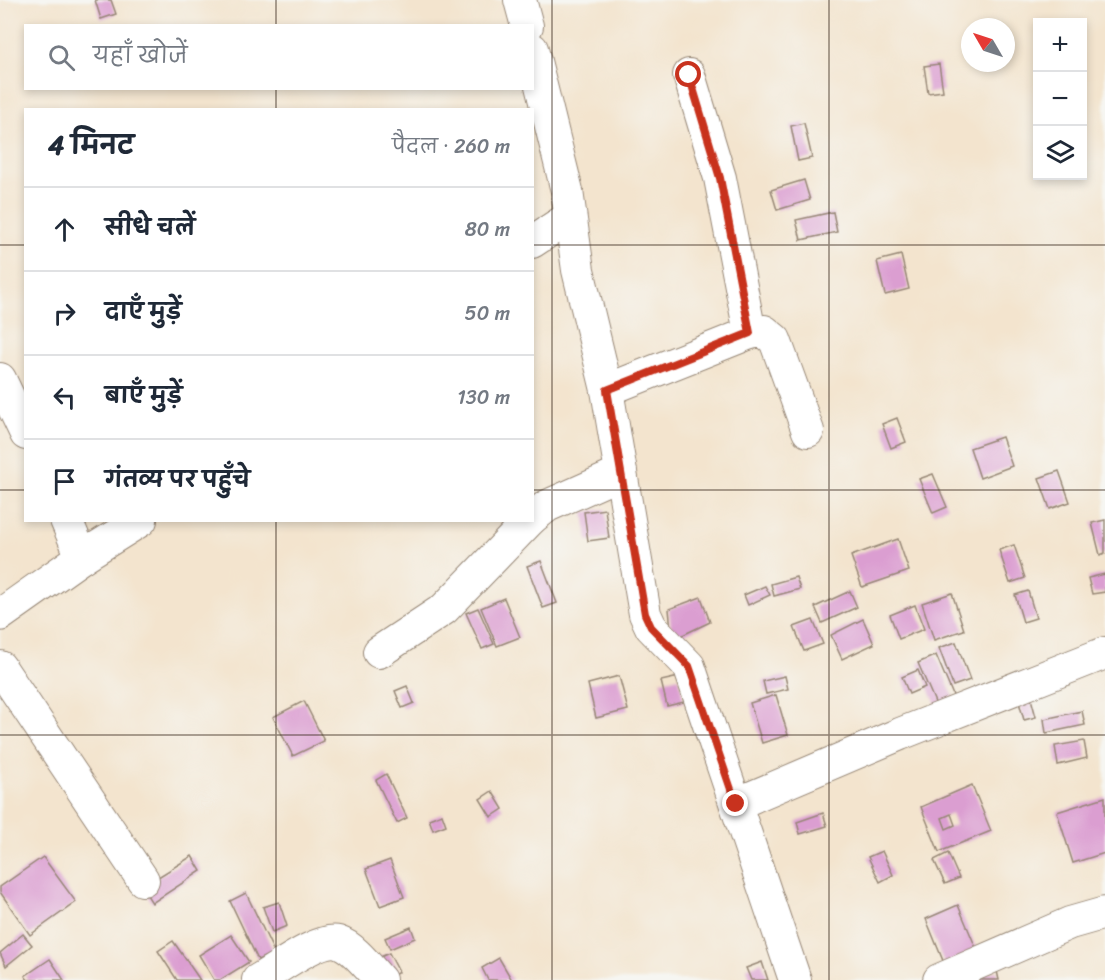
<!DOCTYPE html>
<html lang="hi">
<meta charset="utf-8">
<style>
:root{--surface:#fff;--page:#f2f2f3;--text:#1f2937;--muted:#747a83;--line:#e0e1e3}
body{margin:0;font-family:Sriracha,"Playpen Sans Deva",sans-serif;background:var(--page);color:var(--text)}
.controls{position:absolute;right:18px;top:18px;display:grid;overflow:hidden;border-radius:0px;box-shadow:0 3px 9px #0003}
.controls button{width:54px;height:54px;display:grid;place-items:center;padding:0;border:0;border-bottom:2px solid var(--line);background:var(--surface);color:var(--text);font:30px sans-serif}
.compass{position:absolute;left:961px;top:18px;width:54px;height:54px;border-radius:50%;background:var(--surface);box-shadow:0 3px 9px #0003;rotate:309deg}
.stop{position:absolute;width:18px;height:18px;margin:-14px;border:4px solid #c8321e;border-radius:50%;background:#fff}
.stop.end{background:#c8321e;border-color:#fff;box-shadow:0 2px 6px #0008}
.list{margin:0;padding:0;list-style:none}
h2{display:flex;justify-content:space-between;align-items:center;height:78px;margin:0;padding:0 24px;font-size:26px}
h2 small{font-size:20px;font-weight:400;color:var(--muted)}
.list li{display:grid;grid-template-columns:39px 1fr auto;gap:18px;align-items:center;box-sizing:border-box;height:84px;padding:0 24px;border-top:2px solid var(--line)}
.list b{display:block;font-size:22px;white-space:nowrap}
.list em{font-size:20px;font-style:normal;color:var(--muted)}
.icon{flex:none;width:33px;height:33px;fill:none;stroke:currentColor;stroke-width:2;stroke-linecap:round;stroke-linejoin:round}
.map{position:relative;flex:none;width:1105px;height:980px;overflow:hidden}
.search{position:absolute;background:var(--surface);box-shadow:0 3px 9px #0003;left:24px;top:24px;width:510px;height:66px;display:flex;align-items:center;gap:15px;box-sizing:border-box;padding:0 21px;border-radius:0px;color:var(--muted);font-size:22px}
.panel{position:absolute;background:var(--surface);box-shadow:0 3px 9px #0003;left:24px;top:108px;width:510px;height:414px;border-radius:0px}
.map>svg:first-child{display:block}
.building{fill:#db9ed1;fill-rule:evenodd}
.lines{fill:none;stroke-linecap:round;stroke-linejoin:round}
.minor-casing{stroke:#978776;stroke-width:34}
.minor{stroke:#fff;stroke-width:32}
.route{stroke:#c8321e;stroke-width:8}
.grid{fill:none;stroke:#3b2a1e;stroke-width:1.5;stroke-opacity:0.55}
</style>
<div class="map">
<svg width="1105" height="980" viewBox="0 0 1105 980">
<rect width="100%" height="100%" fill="#f6f6f2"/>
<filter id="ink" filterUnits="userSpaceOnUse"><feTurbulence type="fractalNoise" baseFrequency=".0167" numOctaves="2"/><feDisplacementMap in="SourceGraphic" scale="12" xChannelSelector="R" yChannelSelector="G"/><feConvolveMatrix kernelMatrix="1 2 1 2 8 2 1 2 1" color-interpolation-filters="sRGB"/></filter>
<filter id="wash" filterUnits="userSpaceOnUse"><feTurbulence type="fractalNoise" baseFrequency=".008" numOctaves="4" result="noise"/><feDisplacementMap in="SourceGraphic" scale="24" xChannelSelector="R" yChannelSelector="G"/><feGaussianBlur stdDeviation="1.35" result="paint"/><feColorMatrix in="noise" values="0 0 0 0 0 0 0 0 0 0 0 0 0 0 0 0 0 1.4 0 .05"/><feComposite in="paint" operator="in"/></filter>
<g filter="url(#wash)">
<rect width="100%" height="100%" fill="#f3e4ce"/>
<g id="blocks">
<g class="building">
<polygon points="95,0 111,0 116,14 101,19"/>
<polygon points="939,64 943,91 928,93 924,66"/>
<polygon points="804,123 812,158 798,161 791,126"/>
<polygon points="804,180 810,200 777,210 771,190"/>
<polygon points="833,212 837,232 801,240 796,220"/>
<polygon points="901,255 909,289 885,295 877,261"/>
<polygon points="897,418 906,442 891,448 882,424"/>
<polygon points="1002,437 1012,466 980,478 970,448"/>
<polygon points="1059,471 1070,502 1050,509 1039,478"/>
<polygon points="933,474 947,507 933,513 919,479"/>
<polygon points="605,509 609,538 588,541 584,512"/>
<polygon points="1105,520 1105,553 1100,555 1092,523"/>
<polygon points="898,539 909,571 862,587 851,556"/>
<polygon points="1014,545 1025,578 1010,583 999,550"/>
<polygon points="541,561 557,603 543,608 527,566"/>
<polygon points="1105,574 1105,592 1092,594 1088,578"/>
<polygon points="796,577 800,589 774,596 771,584"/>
<polygon points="765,586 770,595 748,605 744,595"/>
<polygon points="850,591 857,607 822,623 815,607"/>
<polygon points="1028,591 1036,618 1023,622 1015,595"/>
<polygon points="952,593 964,630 934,640 922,603"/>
<polygon points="701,597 710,622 672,640 669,609"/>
<polygon points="504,598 520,637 497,646 481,608"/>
<polygon points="915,605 924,629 899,639 890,615"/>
<polygon points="478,608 494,644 482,649 466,613"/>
<polygon points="863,619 874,644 842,659 831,635"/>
<polygon points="813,620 823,644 804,651 794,627"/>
<polygon points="956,642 970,680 953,686 939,648"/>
<polygon points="936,655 955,700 937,707 918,663"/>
<polygon points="918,670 925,687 909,694 902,677"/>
<polygon points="619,676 628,710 596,718 588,684"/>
<polygon points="785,676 788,689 766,694 763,681"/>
<polygon points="679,677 684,702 667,706 661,681"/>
<polygon points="407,686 414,703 402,708 395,691"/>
<polygon points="1029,691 1036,717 1024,720 1017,695"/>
<polygon points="776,695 788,735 762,743 750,703"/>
<polygon points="304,701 324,741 293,756 273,717"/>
<polygon points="1082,711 1085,725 1046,733 1044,719"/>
<polygon points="1084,741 1087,758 1058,765 1055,746"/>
<polygon points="386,774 407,818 397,823 376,780"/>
<path d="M 972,785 L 991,831 L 939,852 L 921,807 ZM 951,814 L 955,825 L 946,829 L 942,818 Z"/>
<polygon points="492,791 503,809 491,817 480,799"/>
<polygon points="1105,797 1105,853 1073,863 1057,812"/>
<polygon points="823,813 827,826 800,834 797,822"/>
<polygon points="442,814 446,825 433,830 429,819"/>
<polygon points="882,851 893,875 880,882 868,857"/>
<polygon points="948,853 959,878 945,884 934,860"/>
<polygon points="192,856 201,871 152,903 142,887"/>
<polygon points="43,857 76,902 30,935 0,892 0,887"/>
<polygon points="390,860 404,897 380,906 366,869"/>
<polygon points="246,893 274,952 258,960 230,901"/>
<polygon points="279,902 287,926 272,932 263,907"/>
<polygon points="958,905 979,955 946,968 926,919"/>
<polygon points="411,927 415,938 390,949 385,938"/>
<polygon points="23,934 32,945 6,966 0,953"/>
<polygon points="231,935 249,962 220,980 214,980 199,955"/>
<polygon points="173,941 200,980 177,980 158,951"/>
<polygon points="389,953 399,972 387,979 376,959"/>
<polygon points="499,958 512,980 488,980 482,968"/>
<polygon points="50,959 64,980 28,980 25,976"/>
<polygon points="762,962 768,980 751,980 746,968"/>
<polygon points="997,971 999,980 982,980 981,974"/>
</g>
</g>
</g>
<g filter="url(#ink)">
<use href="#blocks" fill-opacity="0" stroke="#978776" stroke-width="1.5"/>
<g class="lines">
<defs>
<g id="minor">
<polyline points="520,0 527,26"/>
<polyline points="532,49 567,191 578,270 607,390 645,614 651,627 689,666 795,980"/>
<polyline points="689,75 720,178 750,333"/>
<polyline points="532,242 570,217"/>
<polyline points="0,379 26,434"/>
<polyline points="607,390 750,333 764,331 775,340 808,431"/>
<polyline points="532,518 547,506 621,473"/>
<polyline points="66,520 82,557"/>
<polyline points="0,615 82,557 141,520"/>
<polyline points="379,652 444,609 530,520"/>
<polyline points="0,667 143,880"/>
<polyline points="736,804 900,734 1105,653"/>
<path d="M 258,980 C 276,970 319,937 338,942 C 354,947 369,968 380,980"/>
<polyline points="939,980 1070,923 1105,913"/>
</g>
</defs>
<use href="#minor" class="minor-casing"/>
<use href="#minor" class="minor"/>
</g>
</g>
<g class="lines" filter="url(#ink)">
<polyline class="route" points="689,75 720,178 750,333 607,390 645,614 651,627 689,666 736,804"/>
</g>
<path class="grid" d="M 276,0 L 276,26M 552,0 L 552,980M 829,0 L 829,980M 276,88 L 276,110M 0,245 L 26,245M 532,245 L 1105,245M 0,490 L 26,490M 532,490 L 1105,490M 276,520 L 276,980M 0,735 L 1105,735"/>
</svg>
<div class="controls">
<button>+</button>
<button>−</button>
<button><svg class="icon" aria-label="layers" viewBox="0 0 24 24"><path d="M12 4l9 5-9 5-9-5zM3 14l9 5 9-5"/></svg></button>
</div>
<svg class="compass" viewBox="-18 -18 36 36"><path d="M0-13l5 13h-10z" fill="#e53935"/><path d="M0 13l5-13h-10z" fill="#747a83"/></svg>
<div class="stop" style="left:689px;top:75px"></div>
<div class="stop end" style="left:736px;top:804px"></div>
<div class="search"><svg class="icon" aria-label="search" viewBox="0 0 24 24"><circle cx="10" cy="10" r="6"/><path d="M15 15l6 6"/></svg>यहाँ खोजें</div>
<section class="panel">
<h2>4 मिनट<small>पैदल · 260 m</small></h2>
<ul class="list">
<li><svg class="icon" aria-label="ahead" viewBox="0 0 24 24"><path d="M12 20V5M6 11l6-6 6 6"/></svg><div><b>सीधे चलें</b></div><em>80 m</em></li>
<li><svg class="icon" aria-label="right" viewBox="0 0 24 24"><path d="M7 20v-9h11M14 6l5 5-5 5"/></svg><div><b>दाएँ मुड़ें</b></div><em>50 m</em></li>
<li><svg class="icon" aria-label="left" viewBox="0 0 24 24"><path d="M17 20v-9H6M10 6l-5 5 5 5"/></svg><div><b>बाएँ मुड़ें</b></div><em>130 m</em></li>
<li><svg class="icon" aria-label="arrive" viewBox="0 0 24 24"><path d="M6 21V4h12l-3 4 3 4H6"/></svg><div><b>गंतव्य पर पहुँचे</b></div></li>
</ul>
</section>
</div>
